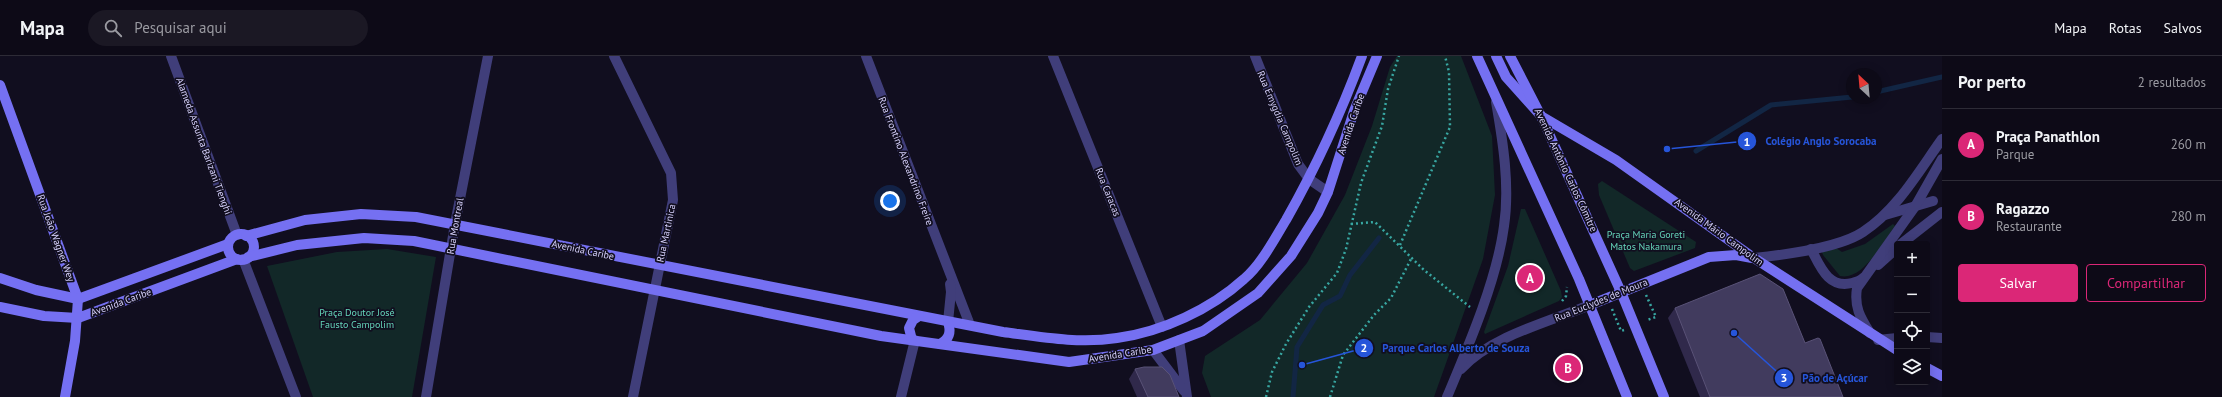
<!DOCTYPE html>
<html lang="pt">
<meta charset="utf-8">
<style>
:root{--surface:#0d0a17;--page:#1b1824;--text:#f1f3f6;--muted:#9a9aa1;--line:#2d2b36;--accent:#db2777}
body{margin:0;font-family:"PT Sans",sans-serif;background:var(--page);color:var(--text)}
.controls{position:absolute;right:12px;bottom:12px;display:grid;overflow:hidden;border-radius:4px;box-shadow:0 2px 10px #0003}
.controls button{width:36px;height:36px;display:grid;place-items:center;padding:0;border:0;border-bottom:1px solid var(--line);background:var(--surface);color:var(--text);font:20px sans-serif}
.compass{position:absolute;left:1846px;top:12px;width:36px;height:36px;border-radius:50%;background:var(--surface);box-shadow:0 2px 10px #0003;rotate:334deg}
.you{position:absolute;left:890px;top:145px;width:14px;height:14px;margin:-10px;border:3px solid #fff;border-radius:50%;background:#1a73e8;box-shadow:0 0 0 6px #1a73e833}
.badge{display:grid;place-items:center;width:26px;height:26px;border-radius:50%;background:var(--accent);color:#fff;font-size:13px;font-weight:700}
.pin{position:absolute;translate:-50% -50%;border:2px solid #fff;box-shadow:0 1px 4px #0006}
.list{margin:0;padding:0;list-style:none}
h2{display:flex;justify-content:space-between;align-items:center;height:52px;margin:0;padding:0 16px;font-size:17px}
h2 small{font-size:13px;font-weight:400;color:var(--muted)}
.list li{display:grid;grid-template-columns:26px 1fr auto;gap:12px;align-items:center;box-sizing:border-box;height:72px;padding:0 16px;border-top:1px solid var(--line)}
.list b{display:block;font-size:15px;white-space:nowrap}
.list p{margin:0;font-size:13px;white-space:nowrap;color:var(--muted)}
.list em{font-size:13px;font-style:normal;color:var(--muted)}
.actions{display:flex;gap:8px;padding:12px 16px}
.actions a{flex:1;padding:9px 0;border:1px solid var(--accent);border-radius:4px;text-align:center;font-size:14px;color:var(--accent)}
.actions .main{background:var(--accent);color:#fff}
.icon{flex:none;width:22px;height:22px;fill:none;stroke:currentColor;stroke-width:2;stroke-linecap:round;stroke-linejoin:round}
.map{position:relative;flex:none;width:1942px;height:341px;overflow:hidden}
header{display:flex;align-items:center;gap:24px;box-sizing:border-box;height:56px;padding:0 20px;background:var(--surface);border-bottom:1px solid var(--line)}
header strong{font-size:19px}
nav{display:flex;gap:22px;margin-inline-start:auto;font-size:14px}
.search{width:280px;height:36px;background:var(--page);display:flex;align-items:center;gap:10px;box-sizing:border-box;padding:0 14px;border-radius:22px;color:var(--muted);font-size:15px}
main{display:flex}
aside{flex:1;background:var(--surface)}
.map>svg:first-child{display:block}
.park{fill:#122828}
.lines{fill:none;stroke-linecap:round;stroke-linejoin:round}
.stream{stroke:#122644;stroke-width:5}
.path{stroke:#38a7a2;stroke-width:2.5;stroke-dasharray:2 3;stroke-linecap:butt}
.street{stroke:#403e7a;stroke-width:10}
.secondary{stroke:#7570f2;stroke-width:10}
.wall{fill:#30294b}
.building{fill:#413b5e;stroke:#595277}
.labels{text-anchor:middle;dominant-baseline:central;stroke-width:3.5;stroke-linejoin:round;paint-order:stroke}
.street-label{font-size:10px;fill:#d6d1fb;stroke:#110e1f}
.park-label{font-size:10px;fill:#64d4b9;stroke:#110e1f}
.leader{fill:none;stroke:#2655da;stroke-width:1.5}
.callout-dot{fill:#2655da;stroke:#110e1f;stroke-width:1.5}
.mark-label{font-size:12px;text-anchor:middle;font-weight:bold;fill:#fff}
.callout-label{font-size:11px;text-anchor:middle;font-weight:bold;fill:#2655da;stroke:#110e1f;stroke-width:3.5;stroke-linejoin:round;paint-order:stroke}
</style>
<header>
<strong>Mapa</strong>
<div class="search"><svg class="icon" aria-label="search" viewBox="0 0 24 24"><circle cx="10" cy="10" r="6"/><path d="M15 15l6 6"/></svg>Pesquisar aqui</div>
<nav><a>Mapa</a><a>Rotas</a><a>Salvos</a></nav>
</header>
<main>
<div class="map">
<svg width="1942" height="341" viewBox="0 0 1942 341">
<rect width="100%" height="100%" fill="#110e1f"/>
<g class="park">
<polygon points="1397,0 1461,0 1492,80 1495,139 1483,203 1434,341 1211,341 1202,317 1205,300 1260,264 1307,207 1345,139 1372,70 1390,11"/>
<polygon points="1602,125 1696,186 1695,192 1634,215 1630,212 1599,139 1598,128"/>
<polygon points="1521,153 1525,153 1561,235 1562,241 1559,245 1485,278 1484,276 1508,210"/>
<path d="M 1893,168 L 1895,170 C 1883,186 1863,225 1840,220 L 1823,199 L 1822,196 L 1836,192 L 1842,196 L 1865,188 Z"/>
<polygon points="387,193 436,201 412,341 313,341 267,210 337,196"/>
</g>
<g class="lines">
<g class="stream">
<polyline points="1876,36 1942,21"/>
<polyline points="1696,95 1771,49 1852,41"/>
<polyline points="1293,341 1297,291 1323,249 1340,240 1350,219 1379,182"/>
</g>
<g class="path">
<polyline points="1351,168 1375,166 1424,214 1470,251"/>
<polyline points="1400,189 1450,71 1449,16 1445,0"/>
<polyline points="1646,239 1656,261 1647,264"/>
<polyline points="1562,245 1566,240 1567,231"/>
<polyline points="1612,253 1621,275 1624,274"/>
<polyline points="1266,341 1272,316 1286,288 1309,251 1337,217 1346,193 1361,127 1382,70 1388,33 1399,0"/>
<polyline points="1330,341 1343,299 1374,259 1391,242 1412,201"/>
</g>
<g class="street">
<polyline points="171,0 237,179"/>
<polyline points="614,0 671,117 673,144 633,341"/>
<polyline points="866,0 970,269"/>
<polyline points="1053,0 1162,271"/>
<polyline points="1255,0 1298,108 1309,123 1328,136"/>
<polyline points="1885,159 1933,145"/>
<polyline points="1901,188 1942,156"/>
<path d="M 1811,193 C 1820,210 1828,233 1852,227 C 1856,226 1860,225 1863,222"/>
<path d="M 1754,202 C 1783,199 1839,192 1863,176 C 1897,154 1919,115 1942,83"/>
<polyline points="243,203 296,341"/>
<polyline points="1878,209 1897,192"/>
<polyline points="948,266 951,236 950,228"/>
<path d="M 1870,277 C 1860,261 1854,251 1857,232 L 1916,149 L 1942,103"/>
<polyline points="1927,281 1942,282"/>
<polyline points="1179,284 1187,341"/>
<polyline points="1878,284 1897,282"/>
<polyline points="1153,294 1184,335"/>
<path d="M 1461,313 C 1492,280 1548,266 1590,249"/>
<polyline points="426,341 455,168 488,0"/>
<polyline points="901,341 915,284"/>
<path d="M 1447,341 C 1468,291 1497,224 1504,170 C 1510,130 1503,86 1496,46"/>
</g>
<g class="secondary">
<polyline points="1477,0 1579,223 1627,341"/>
<polyline points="1496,0 1506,21 1541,60 1616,104 1754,202 1897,294"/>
<polyline points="1510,0 1541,60 1621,236 1664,341"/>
<polyline points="0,29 78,243 75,285 65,341"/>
<circle cx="241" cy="191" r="13"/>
<path d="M 246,180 L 305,164 L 361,158 L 416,161 L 1003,276 C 1041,281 1079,288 1117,282 C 1162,276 1211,253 1244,223 C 1261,209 1275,182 1286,164 C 1316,111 1341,57 1362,0"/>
<polyline points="248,201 297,189 364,182 414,185 881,280 1069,306 1153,294 1203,275 1258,237 1291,200 1318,157 1328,136 1354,55 1377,0"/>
<polyline points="0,222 36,234 78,243 228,188"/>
<polyline points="1590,249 1709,201 1736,199 1752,202"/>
<polyline points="0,251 44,260 78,262 237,203"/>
<polyline points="912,284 909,272 913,264 919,260"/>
<path d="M 940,288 C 950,283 951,275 948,266"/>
<polyline points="1927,312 1942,320"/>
</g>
</g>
<g class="wall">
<polygon points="1675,252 1805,287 1843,341 1700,341 1668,262"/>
<polygon points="1135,313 1179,341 1137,341 1129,323"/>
</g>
<g class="building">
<polygon points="1760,218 1783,233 1805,287 1818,282 1820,283 1843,341 1710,341 1675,252"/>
<polygon points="1144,311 1162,311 1170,319 1179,341 1148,341 1135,313"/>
</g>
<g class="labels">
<g class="street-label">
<text transform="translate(1280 62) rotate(67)">Rua Emygdia Campolim</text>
<text transform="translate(1351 68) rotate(-71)">Avenida Caribe</text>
<text transform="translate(204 90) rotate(70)">Alameda Assunta Barizani Tienghi</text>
<text transform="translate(906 105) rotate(69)">Rua Frontino Alexandrino Freire</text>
<text transform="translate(1566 114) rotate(65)">Avenida Antônio Carlos Cômitre</text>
<text transform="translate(1108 136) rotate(68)">Rua Caracas</text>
<text transform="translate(455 170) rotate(-80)">Rua Montreal</text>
<text transform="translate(1719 176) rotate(36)">Avenida Mário Campolim</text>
<text transform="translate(666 177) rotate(-78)">Rua Martinica</text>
<text transform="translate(56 182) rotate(70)">Rua João Wagner Wey</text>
<text transform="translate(583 194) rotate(12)">Avenida Caribe</text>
<text transform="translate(1601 244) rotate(-22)">Rua Euclydes de Moura</text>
<text transform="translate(121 246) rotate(-20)">Avenida Caribe</text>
<text transform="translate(1120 298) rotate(-9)">Avenida Caribe</text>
</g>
<g class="park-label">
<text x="1646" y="178">Praça Maria Goreti<tspan x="1646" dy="12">Matos Nakamura</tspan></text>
<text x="357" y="256">Praça Doutor José<tspan x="357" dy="12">Fausto Campolim</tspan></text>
</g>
</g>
<path class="leader" d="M1667 93L1747 85M1302 309L1364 292M1734 277L1784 322"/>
<g class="callout-dot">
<circle cx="1667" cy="93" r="4"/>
<circle cx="1302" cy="309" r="4"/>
<circle cx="1734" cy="277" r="4"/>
<circle cx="1747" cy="85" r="10"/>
<circle cx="1364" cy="292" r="10"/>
<circle cx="1784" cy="322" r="10"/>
</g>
<g class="mark-label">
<text x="1747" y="90">1</text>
<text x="1364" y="296">2</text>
<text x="1784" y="326">3</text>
</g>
<g class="callout-label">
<text x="1821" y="89">Colégio Anglo Sorocaba</text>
<text x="1456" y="296">Parque Carlos Alberto de Souza</text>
<text x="1835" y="326">Pão de Açúcar</text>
</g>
</svg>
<div class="controls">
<button>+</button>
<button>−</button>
<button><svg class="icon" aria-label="locate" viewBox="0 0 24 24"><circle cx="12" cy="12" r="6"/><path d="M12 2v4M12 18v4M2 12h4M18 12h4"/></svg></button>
<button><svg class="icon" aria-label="layers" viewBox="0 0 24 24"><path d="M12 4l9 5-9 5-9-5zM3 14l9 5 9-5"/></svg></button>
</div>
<svg class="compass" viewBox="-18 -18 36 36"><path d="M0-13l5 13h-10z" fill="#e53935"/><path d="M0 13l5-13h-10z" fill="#9a9aa1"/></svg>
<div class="you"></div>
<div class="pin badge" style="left:1530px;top:222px">A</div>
<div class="pin badge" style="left:1568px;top:312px">B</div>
</div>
<aside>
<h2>Por perto<small>2 resultados</small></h2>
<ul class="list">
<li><span class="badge">A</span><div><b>Praça Panathlon</b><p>Parque</p></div><em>260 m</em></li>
<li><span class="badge">B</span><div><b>Ragazzo</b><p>Restaurante</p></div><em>280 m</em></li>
</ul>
<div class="actions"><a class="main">Salvar</a><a>Compartilhar</a></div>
</aside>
</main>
